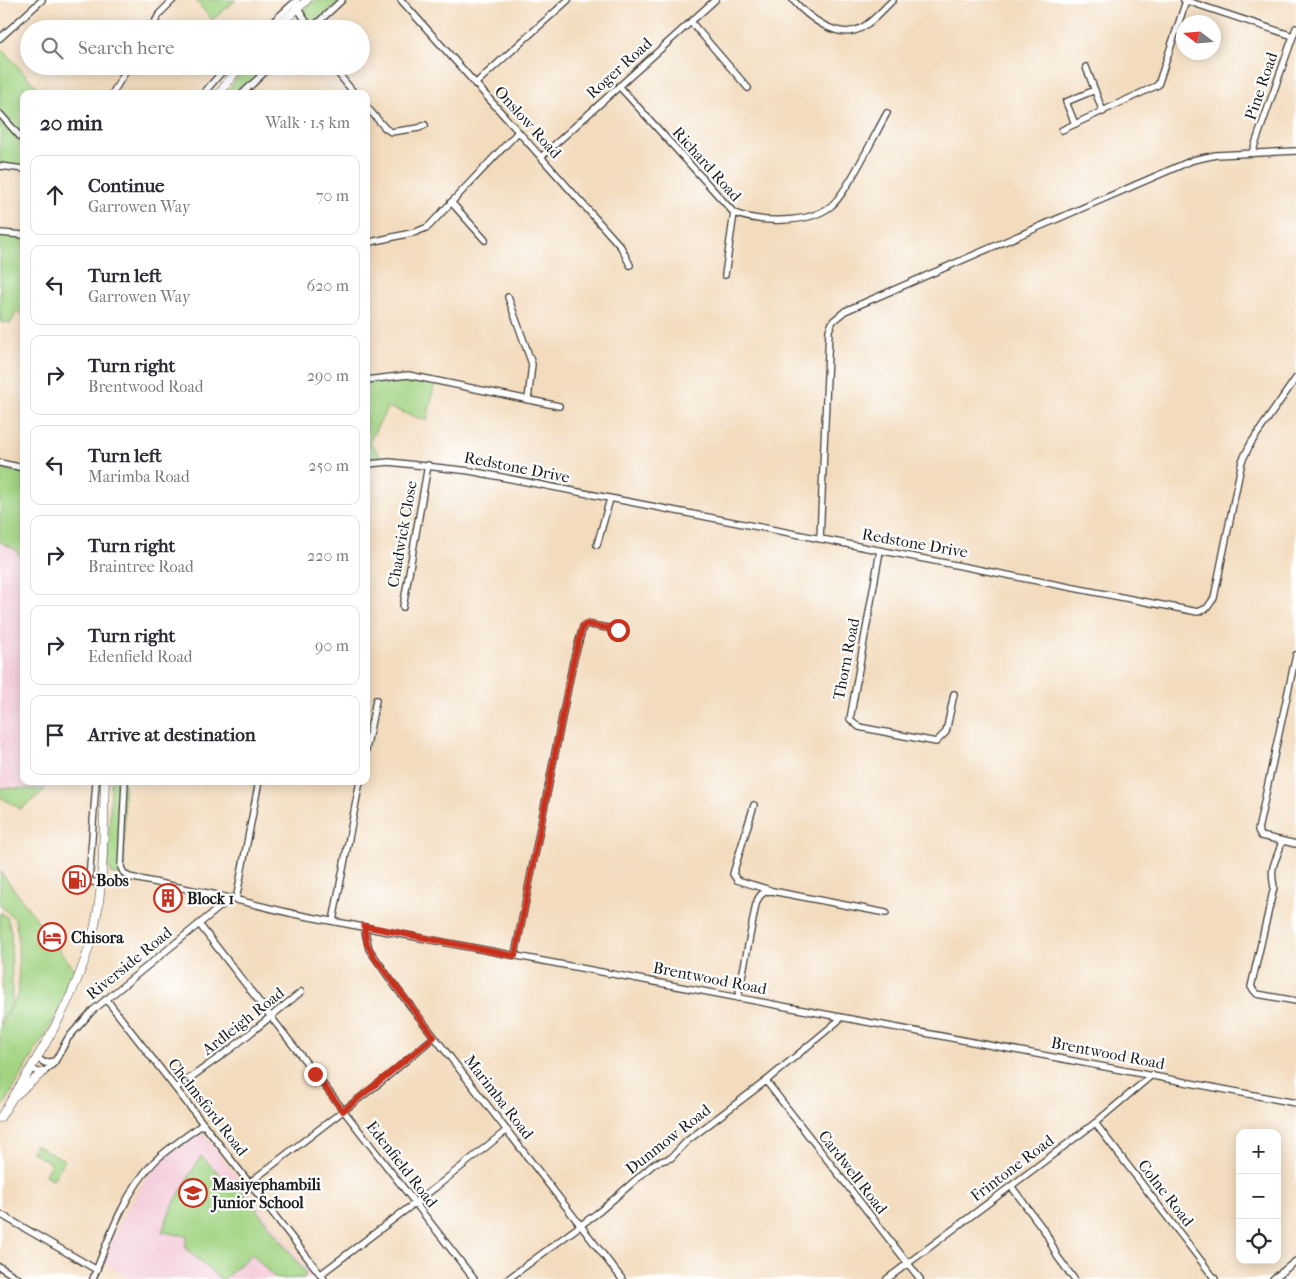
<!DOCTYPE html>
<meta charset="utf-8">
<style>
:root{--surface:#fff;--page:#f7f7f7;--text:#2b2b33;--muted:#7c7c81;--line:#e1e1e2}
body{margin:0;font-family:"IM FELL French Canon",serif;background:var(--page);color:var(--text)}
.controls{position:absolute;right:15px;bottom:15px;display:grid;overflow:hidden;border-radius:10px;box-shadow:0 2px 12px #0003}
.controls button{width:45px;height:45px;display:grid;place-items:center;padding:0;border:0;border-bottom:1px solid var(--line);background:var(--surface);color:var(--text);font:25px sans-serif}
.compass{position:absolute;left:1176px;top:15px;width:45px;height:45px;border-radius:50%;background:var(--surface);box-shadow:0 2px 12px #0003;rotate:286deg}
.stop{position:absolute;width:15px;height:15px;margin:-11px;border:4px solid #c8321e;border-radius:50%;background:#fff}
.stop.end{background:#c8321e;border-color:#fff;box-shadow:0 1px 5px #0008}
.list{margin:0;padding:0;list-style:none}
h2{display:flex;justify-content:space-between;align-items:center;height:65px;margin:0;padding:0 20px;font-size:21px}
h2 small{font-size:16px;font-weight:400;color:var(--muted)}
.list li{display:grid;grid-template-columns:32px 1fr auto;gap:15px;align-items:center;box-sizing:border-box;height:80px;margin:0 10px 10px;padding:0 10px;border:1px solid var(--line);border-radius:10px}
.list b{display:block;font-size:19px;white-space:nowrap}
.list p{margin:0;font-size:16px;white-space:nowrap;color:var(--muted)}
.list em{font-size:16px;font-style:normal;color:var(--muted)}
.icon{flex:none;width:28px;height:28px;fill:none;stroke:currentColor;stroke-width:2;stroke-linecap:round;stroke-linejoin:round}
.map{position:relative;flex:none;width:1296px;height:1279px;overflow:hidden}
.search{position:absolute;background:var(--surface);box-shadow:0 2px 12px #0003;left:20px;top:20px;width:350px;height:55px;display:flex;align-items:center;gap:12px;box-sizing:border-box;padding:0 18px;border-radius:28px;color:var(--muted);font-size:19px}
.panel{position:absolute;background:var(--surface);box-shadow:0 2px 12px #0003;left:20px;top:90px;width:350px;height:695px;border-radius:10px}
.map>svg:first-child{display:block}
.built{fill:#f4cfdc}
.green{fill:#a3d483;stroke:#607850}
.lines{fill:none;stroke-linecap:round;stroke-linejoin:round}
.minor-casing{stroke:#3c3934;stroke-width:8}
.highway-casing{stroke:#3c3934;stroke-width:9}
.minor{stroke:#fff;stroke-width:5.5}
.highway{stroke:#fff;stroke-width:8}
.route{stroke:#c8321e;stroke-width:6}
.labels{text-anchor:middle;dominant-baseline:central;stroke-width:4.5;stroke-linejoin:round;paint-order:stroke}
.street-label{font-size:16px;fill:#1c1c1c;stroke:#fff}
.poi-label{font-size:16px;font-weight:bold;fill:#1c1c1c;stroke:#fff;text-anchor:start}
</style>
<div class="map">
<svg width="1296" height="1279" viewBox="0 0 1296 1279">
<rect width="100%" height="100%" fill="#fff"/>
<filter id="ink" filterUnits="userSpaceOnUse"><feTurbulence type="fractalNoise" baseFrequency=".02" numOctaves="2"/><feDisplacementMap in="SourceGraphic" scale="10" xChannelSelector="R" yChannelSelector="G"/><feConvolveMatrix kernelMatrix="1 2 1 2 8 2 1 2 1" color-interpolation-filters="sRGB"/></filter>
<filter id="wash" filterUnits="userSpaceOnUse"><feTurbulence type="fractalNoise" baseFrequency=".0096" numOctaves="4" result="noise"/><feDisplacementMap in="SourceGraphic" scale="20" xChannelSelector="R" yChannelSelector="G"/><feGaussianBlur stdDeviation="1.12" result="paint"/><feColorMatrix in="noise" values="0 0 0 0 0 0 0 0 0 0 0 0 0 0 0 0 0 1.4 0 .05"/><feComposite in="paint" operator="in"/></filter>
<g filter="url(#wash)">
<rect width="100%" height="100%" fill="#f3dcbe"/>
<g class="built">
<polygon points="0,543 14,550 24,565 24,781 56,781 48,788 0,787"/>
<polygon points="196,1134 204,1134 315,1279 130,1279 103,1262 121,1220 153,1167"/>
</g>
<g class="green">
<polygon points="195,0 236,0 212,20"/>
<polygon points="315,0 340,0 312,26 303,13 304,9"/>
<polygon points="3,50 43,94 24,94 24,139 0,112 0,52"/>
<polygon points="246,66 269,66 241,94 225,94"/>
<polygon points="0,116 24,143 24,168 0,164"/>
<polygon points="0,235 24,237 24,314 16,312 11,323 0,322"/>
<polygon points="414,379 435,382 427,421 388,407 369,442 380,455 380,459 366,458 366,382"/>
<polygon points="0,468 24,473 24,562 15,549 0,542"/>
<polygon points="111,781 124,781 124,876 114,875 108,867"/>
<polygon points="0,788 46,789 21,809 0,797"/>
<polygon points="0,871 77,973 66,999 0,1112 0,1027 19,993 18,935 15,919 0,905"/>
<polygon points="0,912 7,917 11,931 12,1003 0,1024 3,970 0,953"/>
<polygon points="35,1145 65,1160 53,1180 45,1175 51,1163 31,1152"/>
<polygon points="201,1156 230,1184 236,1183 304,1270 306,1273 304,1278 276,1279 252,1254 224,1279 220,1279 185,1248 187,1236 162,1232 172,1206"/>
</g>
</g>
<g filter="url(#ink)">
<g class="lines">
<defs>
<g id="minor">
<polyline points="401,0 621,247 630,265"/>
<path d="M 793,0 C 807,16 837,41 861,28 C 873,22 883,9 893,0"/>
<polyline points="1184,0 1293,36"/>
<polyline points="296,6 311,29"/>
<polyline points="691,22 748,88"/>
<polyline points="151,29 160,13 173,0"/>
<polyline points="265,29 297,0"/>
<polyline points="311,29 342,0"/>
<polyline points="0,38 42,0"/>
<polyline points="332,66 355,94"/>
<polyline points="1086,67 1103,112"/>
<polyline points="475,84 568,0"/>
<polyline points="619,86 734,213 725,275"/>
<polyline points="112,94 129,66"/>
<polyline points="203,94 227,66"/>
<polyline points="242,94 271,66"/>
<polyline points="366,106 385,128 391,132 419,128 425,125"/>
<polyline points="0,114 24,141"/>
<polyline points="1075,124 1066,102 1095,90"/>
<polyline points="1062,130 1158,85 1186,1"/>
<polyline points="1252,153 1296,28"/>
<polyline points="541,157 715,0"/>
<polyline points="0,166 24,169"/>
<polyline points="451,202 485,240"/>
<path d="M 734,213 C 760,223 809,224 831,206 C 847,193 875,134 887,113"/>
<polyline points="0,233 24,235"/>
<polyline points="366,243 416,232 428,227 518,132"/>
<polyline points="508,297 532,364 528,400"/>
<polyline points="366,380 408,375 559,406"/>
<polyline points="0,463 24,468"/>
<polyline points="368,464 389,462 470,471 1198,612 1207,608 1214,598 1242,461 1251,443 1296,378"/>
<polyline points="820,539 829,330 833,321 845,311 1193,160 1216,155 1296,151"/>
<polyline points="597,545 610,499"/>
<polyline points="880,551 850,719 859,727 936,742 946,732 954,694"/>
<polyline points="403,607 428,465"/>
<polyline points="1296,655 1258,830 1261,836 1296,844"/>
<polyline points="366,750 376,700"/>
<polyline points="96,781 89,881 101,884"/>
<polyline points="125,781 121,867 123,872 129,877 212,894 294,914 1296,1103"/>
<polyline points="754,805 733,874 737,880 770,890"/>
<path d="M 1282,841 C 1277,862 1269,863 1274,887 L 1251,987 L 1257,994 L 1296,1001"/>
<polyline points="236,900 259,781"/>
<polyline points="333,921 360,781"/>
<polyline points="199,924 474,1279"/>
<polyline points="364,927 369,949 395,986 622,1279"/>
<polyline points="515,955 573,662 583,627 586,624 618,630"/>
<path d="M 738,998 L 756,904 C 759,895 763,891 772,891 L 886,913"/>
<polyline points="106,999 324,1279"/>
<polyline points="37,1058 45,1063 54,1061"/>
<polyline points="30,1068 40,1073 45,1071 54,1063 68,1038 92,1011 231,898"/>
<polyline points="766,1081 920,1279"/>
<polyline points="176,1088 232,1048 301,992"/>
<polyline points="1095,1123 1215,1279"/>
<polyline points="249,1183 382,1081 434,1037"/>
<polyline points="1011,1186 1046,1233 1057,1256 1074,1279"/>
<polyline points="0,1214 97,1270"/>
<polyline points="0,1267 19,1279"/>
<polyline points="321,1274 436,1187 507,1130"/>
<path d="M 93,1279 C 108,1240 124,1193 154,1162 C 168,1148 187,1136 203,1124"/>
<polyline points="508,1279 600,1211 655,1163 671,1158 687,1141 766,1081 838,1021 840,1017"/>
<polyline points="887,1279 1095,1123 1152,1075"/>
<polyline points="1273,1279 1296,1261"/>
</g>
<g id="highway">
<polyline points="275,29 307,0"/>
<polyline points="219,94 240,66"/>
<polyline points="16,1095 43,1072"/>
<path d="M 0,1118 C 38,1057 79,995 95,925 C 105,878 103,829 105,781"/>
</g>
</defs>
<use href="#minor" class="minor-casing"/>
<use href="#highway" class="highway-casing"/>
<use href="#minor" class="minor"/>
<use href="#highway" class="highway"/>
</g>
</g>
<g class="lines" filter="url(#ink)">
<polyline class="route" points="315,1074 343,1111 434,1037 374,957 367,944 364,926 515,956 573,662 583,626 586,624 618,630"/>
</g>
<defs>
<symbol id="fuel-ring" viewBox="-11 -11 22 22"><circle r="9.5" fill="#fff" stroke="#c8321e" stroke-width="1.5"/><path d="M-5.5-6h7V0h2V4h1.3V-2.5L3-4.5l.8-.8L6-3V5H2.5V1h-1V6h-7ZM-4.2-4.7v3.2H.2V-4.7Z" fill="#c8321e"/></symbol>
<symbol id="building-ring" viewBox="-11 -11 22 22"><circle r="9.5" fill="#fff" stroke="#c8321e" stroke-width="1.5"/><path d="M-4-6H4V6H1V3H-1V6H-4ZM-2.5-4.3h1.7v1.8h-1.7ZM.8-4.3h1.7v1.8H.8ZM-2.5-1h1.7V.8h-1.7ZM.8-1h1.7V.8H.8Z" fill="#c8321e"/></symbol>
<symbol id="hotel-ring" viewBox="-11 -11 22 22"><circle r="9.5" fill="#fff" stroke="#c8321e" stroke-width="1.5"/><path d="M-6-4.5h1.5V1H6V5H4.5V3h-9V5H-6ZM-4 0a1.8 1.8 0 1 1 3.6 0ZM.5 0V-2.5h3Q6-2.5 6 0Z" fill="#c8321e"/></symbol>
<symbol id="school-ring" viewBox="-11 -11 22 22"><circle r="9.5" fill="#fff" stroke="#c8321e" stroke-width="1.5"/><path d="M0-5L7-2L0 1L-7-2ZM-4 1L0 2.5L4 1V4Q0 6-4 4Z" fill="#c8321e"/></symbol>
</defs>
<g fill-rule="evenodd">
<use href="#fuel-ring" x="61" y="864" width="32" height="32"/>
<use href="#building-ring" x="152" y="882" width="32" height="32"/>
<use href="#hotel-ring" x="36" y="921" width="32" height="32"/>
<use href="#school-ring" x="177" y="1177" width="32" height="32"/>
</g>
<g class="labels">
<g class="street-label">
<text transform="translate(619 68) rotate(-42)">Roger Road</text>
<text transform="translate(1261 86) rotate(-71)">Pine Road</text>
<text transform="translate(528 122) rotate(48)">Onslow Road</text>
<text transform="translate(707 164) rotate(48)">Richard Road</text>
<text transform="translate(517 467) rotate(11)">Redstone Drive</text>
<text transform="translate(402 534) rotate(-80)">Chadwick Close</text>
<text transform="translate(915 543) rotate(10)">Redstone Drive</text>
<text transform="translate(846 659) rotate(-79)">Thorn Road</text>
<text transform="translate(129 963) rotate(-39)">Riverside Road</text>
<text transform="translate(710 978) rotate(11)">Brentwood Road</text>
<text transform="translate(243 1021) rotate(-38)">Ardleigh Road</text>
<text transform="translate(1108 1053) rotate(11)">Brentwood Road</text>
<text transform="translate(499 1097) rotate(52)">Marimba Road</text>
<text transform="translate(208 1107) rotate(52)">Chelmsford Road</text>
<text transform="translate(668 1139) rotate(-38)">Dunmow Road</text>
<text transform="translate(402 1164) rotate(52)">Edenfield Road</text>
<text transform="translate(1012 1168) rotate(-37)">Frintone Road</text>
<text transform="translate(853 1172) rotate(52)">Cardwell Road</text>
<text transform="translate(1166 1193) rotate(52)">Colne Road</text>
</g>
<g class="poi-label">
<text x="96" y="880">Bobs</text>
<text x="187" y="898">Block 1</text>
<text x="71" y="937">Chisora</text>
<text x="212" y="1184">Masiyephambili<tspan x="212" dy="18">Junior School</tspan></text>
</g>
</g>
</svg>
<div class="controls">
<button>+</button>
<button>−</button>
<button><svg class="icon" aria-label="locate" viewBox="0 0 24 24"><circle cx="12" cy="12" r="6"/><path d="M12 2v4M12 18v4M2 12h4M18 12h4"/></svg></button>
</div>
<svg class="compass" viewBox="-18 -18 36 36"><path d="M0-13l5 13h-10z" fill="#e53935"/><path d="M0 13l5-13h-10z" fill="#7c7c81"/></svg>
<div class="stop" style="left:618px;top:630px"></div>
<div class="stop end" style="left:315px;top:1074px"></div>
<div class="search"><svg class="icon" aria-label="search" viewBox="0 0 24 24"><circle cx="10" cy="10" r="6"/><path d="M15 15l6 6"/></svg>Search here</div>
<section class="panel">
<h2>20 min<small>Walk · 1.5 km</small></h2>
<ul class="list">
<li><svg class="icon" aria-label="ahead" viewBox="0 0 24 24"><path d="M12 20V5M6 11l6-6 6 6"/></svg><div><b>Continue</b><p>Garrowen Way</p></div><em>70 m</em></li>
<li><svg class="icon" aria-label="left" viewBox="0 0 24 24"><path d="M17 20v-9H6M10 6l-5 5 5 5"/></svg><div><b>Turn left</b><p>Garrowen Way</p></div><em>620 m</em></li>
<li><svg class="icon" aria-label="right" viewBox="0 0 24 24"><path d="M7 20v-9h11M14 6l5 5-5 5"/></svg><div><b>Turn right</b><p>Brentwood Road</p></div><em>290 m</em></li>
<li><svg class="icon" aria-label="left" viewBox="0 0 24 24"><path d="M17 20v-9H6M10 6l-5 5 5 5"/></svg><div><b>Turn left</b><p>Marimba Road</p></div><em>250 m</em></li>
<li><svg class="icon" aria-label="right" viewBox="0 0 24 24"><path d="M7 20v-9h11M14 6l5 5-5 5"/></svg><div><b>Turn right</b><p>Braintree Road</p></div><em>220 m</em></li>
<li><svg class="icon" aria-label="right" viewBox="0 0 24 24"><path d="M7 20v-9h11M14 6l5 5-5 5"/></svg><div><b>Turn right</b><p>Edenfield Road</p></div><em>90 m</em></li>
<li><svg class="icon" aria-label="arrive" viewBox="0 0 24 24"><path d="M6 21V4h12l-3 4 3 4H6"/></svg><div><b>Arrive at destination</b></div></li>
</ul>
</section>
</div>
